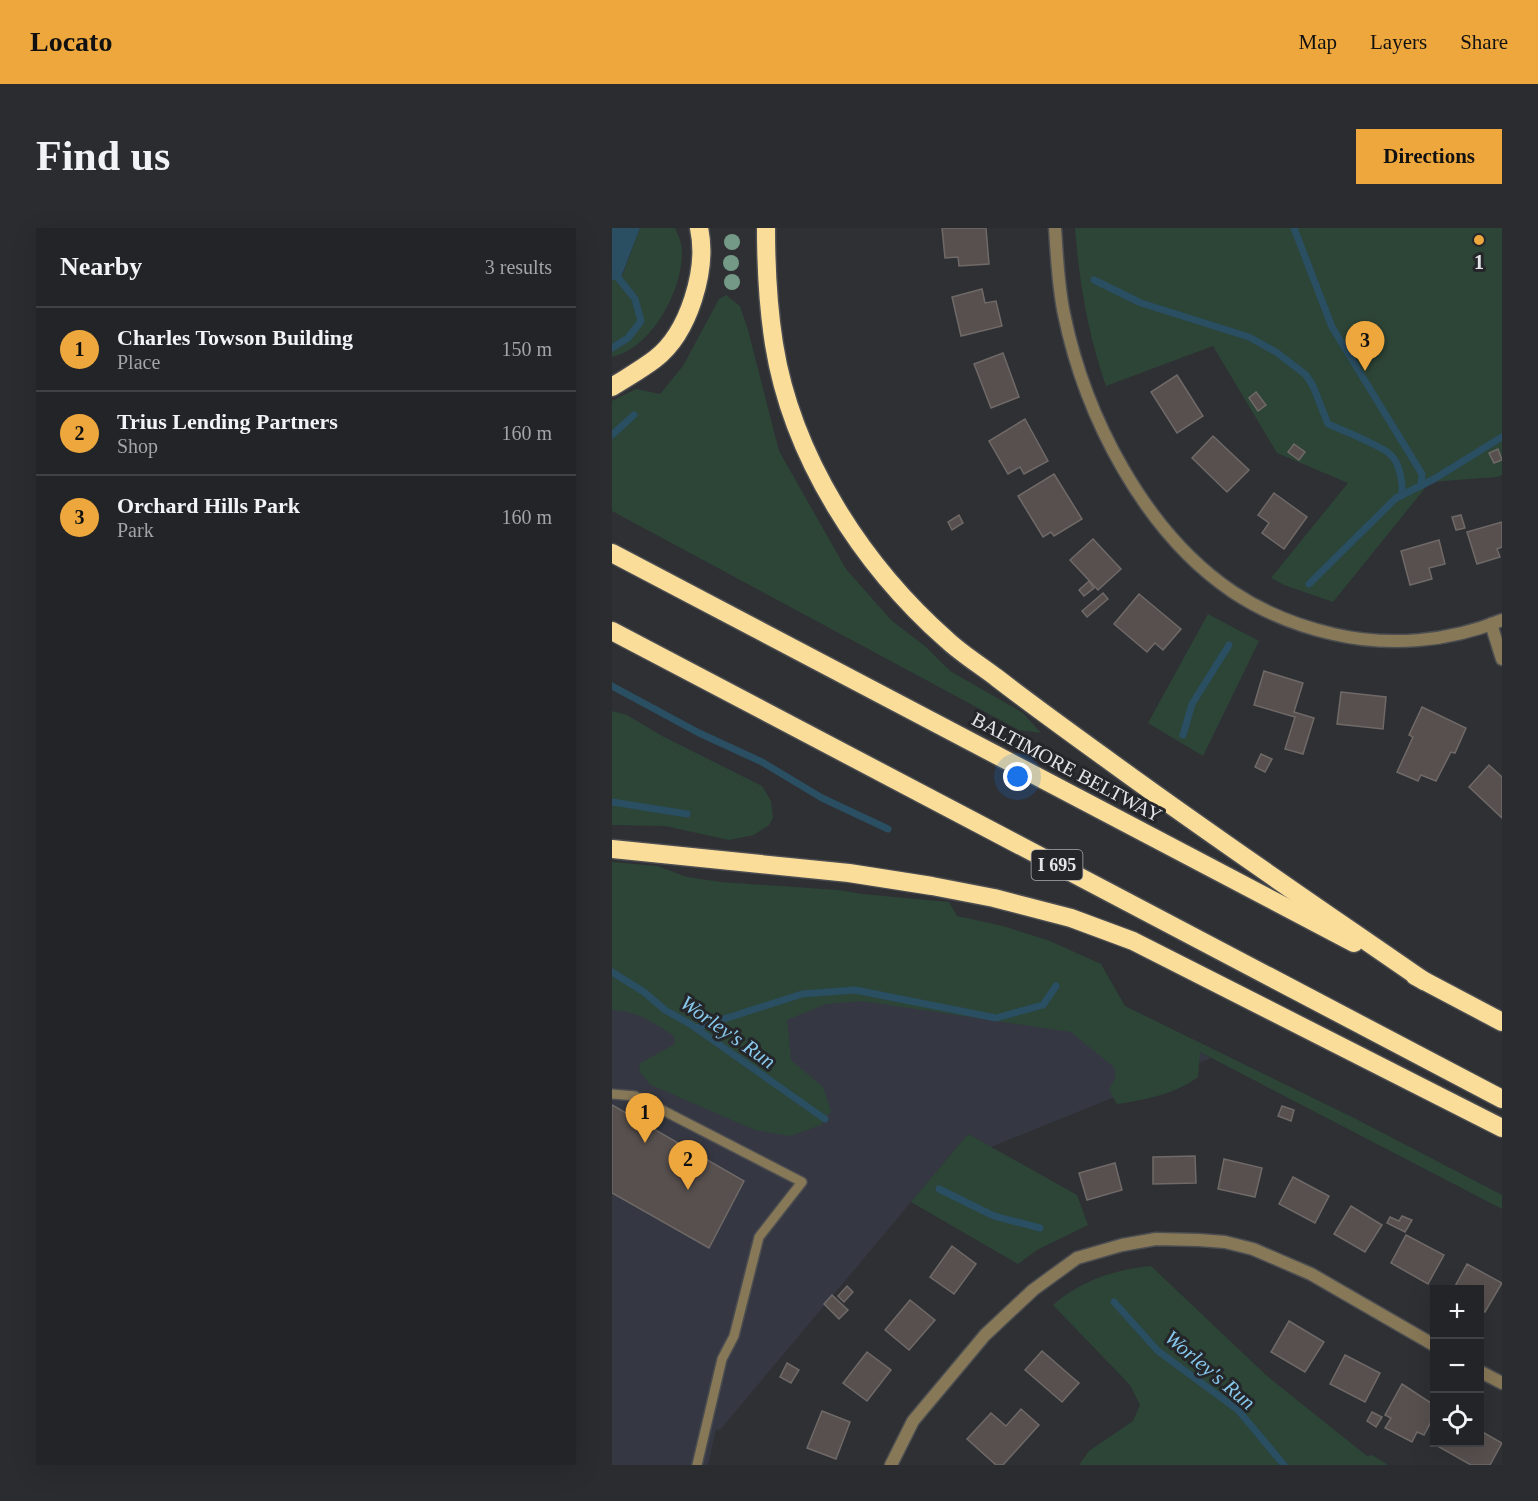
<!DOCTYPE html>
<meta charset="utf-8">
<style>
:root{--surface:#222427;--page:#2a2c2f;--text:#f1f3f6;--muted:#a2a4a7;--line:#3f4144;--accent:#eea73d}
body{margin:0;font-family:"Times New Roman",serif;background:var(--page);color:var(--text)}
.controls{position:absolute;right:18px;bottom:18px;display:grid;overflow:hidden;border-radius:0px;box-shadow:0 6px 24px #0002}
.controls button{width:54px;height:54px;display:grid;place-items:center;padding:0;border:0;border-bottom:2px solid var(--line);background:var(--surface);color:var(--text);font:30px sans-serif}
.you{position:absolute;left:406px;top:549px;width:21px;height:21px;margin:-15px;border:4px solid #fff;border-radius:50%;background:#1a73e8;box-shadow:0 0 0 9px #1a73e833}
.badge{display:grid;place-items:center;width:39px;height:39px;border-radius:50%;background:var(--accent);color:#111;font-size:20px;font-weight:700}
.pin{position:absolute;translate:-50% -50px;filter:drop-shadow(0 2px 3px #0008)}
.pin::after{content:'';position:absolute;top:32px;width:21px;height:18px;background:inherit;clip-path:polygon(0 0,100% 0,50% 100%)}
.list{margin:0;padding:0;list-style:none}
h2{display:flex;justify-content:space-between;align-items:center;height:78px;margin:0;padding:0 24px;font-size:26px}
h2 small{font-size:20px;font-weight:400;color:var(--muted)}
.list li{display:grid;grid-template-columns:39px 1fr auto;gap:18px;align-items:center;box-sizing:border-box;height:84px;padding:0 24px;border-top:2px solid var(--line)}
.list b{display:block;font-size:22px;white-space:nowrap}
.list p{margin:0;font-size:20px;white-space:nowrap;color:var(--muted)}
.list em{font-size:20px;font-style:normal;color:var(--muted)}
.icon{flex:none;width:33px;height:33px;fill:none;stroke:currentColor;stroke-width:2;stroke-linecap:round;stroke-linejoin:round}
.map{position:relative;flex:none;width:890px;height:1237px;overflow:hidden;border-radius:0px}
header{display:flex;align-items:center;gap:36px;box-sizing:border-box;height:84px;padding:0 30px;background:var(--accent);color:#111}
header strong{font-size:28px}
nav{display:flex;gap:33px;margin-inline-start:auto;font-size:21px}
.intro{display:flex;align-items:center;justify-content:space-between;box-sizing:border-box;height:144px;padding:0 36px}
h1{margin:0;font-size:42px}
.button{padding:15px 27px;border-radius:0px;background:var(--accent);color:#111;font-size:21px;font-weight:700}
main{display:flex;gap:36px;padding:0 36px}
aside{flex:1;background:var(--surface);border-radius:0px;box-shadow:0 6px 24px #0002}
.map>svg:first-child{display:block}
.built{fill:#353842}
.green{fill:#2d4537}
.water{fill:#2a4e62}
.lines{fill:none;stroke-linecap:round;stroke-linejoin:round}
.stream{stroke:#2a4e62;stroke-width:7}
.building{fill:#57504f;stroke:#6f6967;stroke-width:1.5}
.service-casing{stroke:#4b4d51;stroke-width:12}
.minor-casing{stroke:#4b4d51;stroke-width:15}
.motorway-casing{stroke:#4b4d51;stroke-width:21}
.service{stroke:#877857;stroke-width:9}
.minor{stroke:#877857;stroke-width:12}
.motorway{stroke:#fbdd9a;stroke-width:18}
.tree{fill:#749a87}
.poi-dot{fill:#eea73d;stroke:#24262a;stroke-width:2}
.labels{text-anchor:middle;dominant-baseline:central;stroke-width:6;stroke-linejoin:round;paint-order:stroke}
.shield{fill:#24262a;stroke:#aaabae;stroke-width:1.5}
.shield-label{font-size:18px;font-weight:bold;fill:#e3e4e7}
.poi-label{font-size:20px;font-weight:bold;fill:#e3e4e7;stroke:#24262a}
.street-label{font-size:20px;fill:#e3e4e7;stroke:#24262a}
.water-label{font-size:21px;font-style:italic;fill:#87c8ec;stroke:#24262a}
</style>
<header>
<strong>Locato</strong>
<nav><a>Map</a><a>Layers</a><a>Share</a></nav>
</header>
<div class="intro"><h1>Find us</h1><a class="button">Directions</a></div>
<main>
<aside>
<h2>Nearby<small>3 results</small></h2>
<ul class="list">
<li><span class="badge">1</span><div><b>Charles Towson Building</b><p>Place</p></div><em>150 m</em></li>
<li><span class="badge">2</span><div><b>Trius Lending Partners</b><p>Shop</p></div><em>160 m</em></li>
<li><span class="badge">3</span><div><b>Orchard Hills Park</b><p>Park</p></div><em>160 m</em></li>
</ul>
</aside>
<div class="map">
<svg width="890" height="1237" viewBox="0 0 890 1237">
<rect width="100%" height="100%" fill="#2e3034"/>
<polygon class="built" points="0,746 479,767 599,830 379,919 356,906 108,1202 104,1201 96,1237 0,1237"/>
<g class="green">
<path d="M 28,0 L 63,0 C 66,7 70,15 70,22 C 71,62 40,120 0,129 L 0,52 L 9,51 Z"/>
<path d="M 463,0 L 890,0 L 890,247 L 885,249 L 818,254 L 721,374 L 672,357 L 659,350 L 736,255 L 665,225 L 601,118 L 494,158 C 476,106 467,54 463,0 Z"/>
<polygon points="114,67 128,78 136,102 167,223 234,341 279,392 314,419 338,443 411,485 429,505 407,502 0,283 0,173 24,161 48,166 71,138 107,71"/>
<polygon points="596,386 647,413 591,528 536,495"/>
<polygon points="0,483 15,487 50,508 150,558 159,573 161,590 157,597 142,607 117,612 53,598 0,597"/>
<path d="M 0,634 L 45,638 L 75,649 L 109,654 L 226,662 L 250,666 L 337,674 L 345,688 L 391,698 L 438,713 L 489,736 L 513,778 L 744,891 L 890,967 L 890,981 L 588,824 L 586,849 C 564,866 532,872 505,876 L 497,862 L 504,848 L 502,839 L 459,804 L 250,773 L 214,776 L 175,792 L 179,832 L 211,859 L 219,883 L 209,897 L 178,908 L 143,902 L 39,857 L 28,844 L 27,836 L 63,816 L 62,808 C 42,794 25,783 0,782 Z"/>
<polygon points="356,906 465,967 476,997 425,1022 406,1036 299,974"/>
<path d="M 539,1038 L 655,1148 L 755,1228 L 760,1227 L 776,1237 L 467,1237 L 477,1223 L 521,1193 L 528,1177 L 518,1157 L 441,1077 C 468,1053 504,1041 539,1038 Z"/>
</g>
<polygon class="water" points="0,0 28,0 8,52 0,52"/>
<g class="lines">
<g class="stream">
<polyline points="682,0 720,99 810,246 809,257"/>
<polyline points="0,42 23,71 29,93 16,110 0,120"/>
<path d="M 482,52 L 529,75 L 637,109 L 664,124 L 694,147 L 701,158 L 716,196 C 728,201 773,220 779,227 C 788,236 791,256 790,267"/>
<polyline points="0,207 22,187"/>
<polyline points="697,356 784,270 822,251 890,209"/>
<polyline points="0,458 87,505 150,534 210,570 276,601"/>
<polyline points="571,507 580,476 617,417"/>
<polyline points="0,574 75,586"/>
<polyline points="0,744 32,764 53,782 78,796 213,891"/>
<polyline points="84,800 190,766 243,762 384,790 431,777 444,758"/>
<polyline points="327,961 382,988 428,1000"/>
<polyline points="502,1074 546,1123 626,1182 672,1237"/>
</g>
</g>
<g class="building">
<polygon points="330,0 374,0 377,36 347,38 346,29 333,30"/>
<polygon points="370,61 373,75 384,73 390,98 349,108 340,69"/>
<polygon points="391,125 407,169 379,180 362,136"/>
<polygon points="565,147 591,188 565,205 539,164"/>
<polygon points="644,164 654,177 646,183 637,170"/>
<polygon points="413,191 436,233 412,246 408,239 396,246 377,213"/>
<polygon points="601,208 637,242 615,264 580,230"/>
<polygon points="682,216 693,224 687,232 676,224"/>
<polygon points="886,221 890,232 882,235 877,225"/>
<polygon points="442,246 470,291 442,308 439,304 431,309 406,268"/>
<polygon points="662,265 695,289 672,321 650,305 657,295 646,287"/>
<polygon points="347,287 351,295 340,302 336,294"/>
<polygon points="849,287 853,300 844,302 840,289"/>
<polygon points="890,294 890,319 885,321 888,329 865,336 855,304"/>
<polygon points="481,311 509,341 486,362 458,332"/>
<polygon points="827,312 833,336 817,340 820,351 798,357 789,323"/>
<polygon points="477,353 482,360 472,368 467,362"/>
<polygon points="491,365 496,371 475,389 470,383"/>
<polygon points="527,366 569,401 551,422 543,415 535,424 502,396"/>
<polygon points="652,443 691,455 682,484 702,490 691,526 673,521 683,489 642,477"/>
<polygon points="729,464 774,469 771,501 725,496"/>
<polygon points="810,479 854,500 843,525 839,524 824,553 809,547 806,553 785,544 801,509 797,507"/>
<polygon points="649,526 660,531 653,544 643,539"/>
<polygon points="877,537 890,549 890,590 857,559"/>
<polygon points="0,877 132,953 97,1020 0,965"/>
<polygon points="670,878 682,882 679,893 666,888"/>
<polygon points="583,928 584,955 541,956 541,929"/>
<polygon points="612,931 650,940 643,969 606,961"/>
<polygon points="503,935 510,962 475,972 467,945"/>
<polygon points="681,949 717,968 703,995 667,976"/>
<polygon points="739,978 770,997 753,1024 722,1006"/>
<polygon points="790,988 800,992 793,1004 775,995 778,989 787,993"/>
<polygon points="794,1007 832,1027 816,1056 779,1035"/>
<polygon points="340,1018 364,1036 342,1066 318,1049"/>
<polygon points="855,1036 890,1055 873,1084 867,1081 867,1062 841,1062"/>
<polygon points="235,1058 241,1064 232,1074 226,1068"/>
<polygon points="220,1067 236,1082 227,1091 212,1076"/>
<polygon points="298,1072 323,1092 297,1122 273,1102"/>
<polygon points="677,1093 712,1114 693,1144 659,1124"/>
<polygon points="430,1123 467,1155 450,1174 413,1142"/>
<polygon points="255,1124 279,1142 255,1173 231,1155"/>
<polygon points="733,1127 768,1145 753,1174 718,1156"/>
<polygon points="175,1135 187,1142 179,1155 168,1149"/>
<polygon points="790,1156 822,1177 822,1188 812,1207 805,1204 800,1214 773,1200 779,1190 773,1187"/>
<polygon points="409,1181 427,1197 391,1237 384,1237 355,1211 379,1185 394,1198"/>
<polygon points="210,1183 238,1194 224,1231 195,1220"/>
<polygon points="760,1184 770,1189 764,1199 755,1193"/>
<polygon points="867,1202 890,1215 878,1237 859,1237 827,1219 829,1214 867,1214"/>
</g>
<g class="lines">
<defs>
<polyline id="service" points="0,866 23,868 190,954 147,1009 122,1108 110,1131 85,1237"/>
<g id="minor">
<path d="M 443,0 C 445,29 446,58 452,86 C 473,188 532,304 621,364 C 651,384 686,398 721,406 C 776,419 837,414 890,392"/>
<polyline points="879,396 890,431"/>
<polyline points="867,1143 890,1155"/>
<polyline points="279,1237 301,1193 373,1107 421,1062 465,1030 510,1017 544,1011 587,1012 613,1014 641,1021 699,1046 822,1117"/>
</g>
<g id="motorway">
<path d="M 154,0 C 154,39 156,78 162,116 C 180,229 250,337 335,412 C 350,426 368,437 385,450 C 420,477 456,503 492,529 C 597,606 705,679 812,753"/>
<path d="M 0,159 C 14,150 30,141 43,131 C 77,105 96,41 87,0"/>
<polyline points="0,325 742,715"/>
<polyline points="0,403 890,871"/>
<polyline points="0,621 237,645 320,658 382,670 459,690 521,713 890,900"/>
<polyline points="803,748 890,794"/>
</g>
</defs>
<use href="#service" class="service-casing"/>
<use href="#minor" class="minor-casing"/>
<use href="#motorway" class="motorway-casing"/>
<use href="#service" class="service"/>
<use href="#minor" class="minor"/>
<use href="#motorway" class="motorway"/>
</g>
<g class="tree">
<circle cx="120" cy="14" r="8"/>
<circle cx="119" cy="35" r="8"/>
<circle cx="120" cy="54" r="8"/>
</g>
<circle class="poi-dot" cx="867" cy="12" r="6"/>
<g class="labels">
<rect class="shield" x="419.5" y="622" width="51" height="30" rx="4.5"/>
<g class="shield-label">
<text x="445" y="637">I 695</text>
</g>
<g class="poi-label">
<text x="867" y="34">1</text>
</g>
<g class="street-label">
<text transform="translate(455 539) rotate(28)">BALTIMORE BELTWAY</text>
</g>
<g class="water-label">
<text transform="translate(116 804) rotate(35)">Worley's Run</text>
<text transform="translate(598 1142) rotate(40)">Worley's Run</text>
</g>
</g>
</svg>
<div class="controls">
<button>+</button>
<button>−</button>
<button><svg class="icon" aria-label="locate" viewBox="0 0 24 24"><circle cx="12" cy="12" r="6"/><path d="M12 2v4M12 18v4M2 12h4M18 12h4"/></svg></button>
</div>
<div class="you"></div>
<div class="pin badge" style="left:33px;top:915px">1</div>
<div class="pin badge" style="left:76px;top:962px">2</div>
<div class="pin badge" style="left:753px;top:143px">3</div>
</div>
</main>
